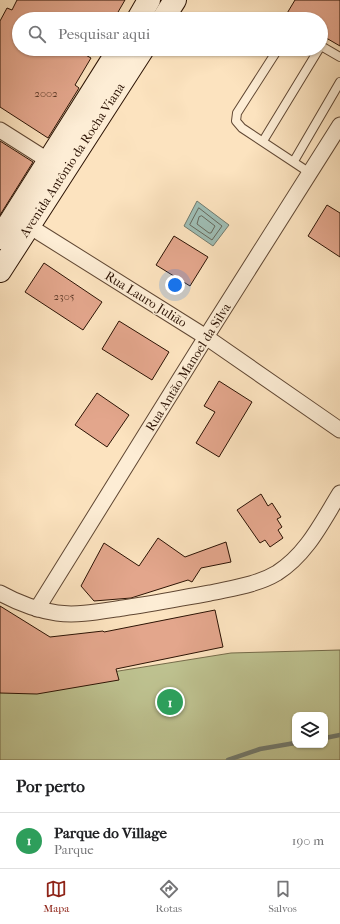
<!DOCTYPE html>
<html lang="pt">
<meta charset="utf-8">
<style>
:root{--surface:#fff;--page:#f2f2f2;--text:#202124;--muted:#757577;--line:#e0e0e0;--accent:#8f2418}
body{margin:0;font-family:"IM FELL French Canon",serif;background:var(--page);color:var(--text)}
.controls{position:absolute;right:12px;bottom:12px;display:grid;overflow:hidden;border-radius:8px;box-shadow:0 1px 3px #0004}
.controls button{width:36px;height:36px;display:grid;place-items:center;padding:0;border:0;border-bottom:1px solid var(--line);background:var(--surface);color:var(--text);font:20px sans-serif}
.you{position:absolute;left:175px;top:285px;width:14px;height:14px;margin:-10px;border:3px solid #fff;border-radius:50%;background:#1a73e8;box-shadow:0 0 0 6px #1a73e833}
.badge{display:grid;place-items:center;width:26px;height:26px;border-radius:50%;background:var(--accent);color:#fff;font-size:13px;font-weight:700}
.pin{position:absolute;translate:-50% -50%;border:2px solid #fff;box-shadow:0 1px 4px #0006}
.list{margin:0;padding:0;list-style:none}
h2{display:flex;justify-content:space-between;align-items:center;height:52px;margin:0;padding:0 16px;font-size:17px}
h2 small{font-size:13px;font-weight:400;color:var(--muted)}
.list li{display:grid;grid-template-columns:26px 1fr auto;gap:12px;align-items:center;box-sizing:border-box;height:56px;padding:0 16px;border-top:1px solid var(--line)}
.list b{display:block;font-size:15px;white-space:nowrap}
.list p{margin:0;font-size:13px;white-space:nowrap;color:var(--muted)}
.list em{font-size:13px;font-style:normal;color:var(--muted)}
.icon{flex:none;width:22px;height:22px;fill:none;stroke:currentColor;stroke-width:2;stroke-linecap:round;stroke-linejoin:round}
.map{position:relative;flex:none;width:340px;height:760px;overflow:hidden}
.search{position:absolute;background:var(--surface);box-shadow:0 1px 3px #0004;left:12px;right:12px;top:12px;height:44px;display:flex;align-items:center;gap:10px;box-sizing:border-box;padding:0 14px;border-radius:22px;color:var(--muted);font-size:15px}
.sheet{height:108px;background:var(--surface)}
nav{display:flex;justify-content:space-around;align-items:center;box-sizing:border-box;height:56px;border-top:1px solid var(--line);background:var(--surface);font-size:11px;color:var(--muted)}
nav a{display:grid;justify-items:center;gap:2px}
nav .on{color:var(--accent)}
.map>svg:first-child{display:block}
.green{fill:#bfc492;stroke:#766c4b;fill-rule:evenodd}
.water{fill:#9fbeb5;stroke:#717a6e}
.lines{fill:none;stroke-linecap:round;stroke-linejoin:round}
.shore{stroke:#66685c;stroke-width:1}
.stream{stroke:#717a6e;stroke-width:4.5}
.building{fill:#e3a68c;stroke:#2c1304}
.service-casing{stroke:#604733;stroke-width:10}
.minor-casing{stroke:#604733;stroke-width:17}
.secondary-casing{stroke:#2c1304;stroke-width:24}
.service{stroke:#fdedd5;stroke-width:8}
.minor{stroke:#fdedd5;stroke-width:15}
.secondary{stroke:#fdedd5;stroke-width:22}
.labels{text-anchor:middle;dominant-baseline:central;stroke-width:3;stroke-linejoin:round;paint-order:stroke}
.number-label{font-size:11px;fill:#5a3826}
.street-label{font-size:13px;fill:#2c1304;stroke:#fdedd5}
</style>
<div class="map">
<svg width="340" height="760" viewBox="0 0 340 760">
<rect width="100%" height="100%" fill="#fce3bf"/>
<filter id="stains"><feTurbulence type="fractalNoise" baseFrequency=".005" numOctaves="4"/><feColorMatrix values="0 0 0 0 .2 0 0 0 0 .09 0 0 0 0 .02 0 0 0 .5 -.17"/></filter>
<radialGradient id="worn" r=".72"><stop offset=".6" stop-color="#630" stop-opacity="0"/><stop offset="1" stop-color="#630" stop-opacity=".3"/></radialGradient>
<path class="green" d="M 340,650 L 340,760 L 0,760 L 0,690 L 231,653 ZM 295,715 L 325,715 L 325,745 L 295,745 Z"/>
<polygon class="water" points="197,201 229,225 213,246 184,226"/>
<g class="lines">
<g class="shore">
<polygon points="199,208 222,226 212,240 190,225"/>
<polygon points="202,216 215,226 211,233 209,233 197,224 199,217"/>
</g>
<g class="stream">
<polyline points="325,738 340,735"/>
<polyline points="228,760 260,749 295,743"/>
</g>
</g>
<g class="building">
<polygon points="17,0 125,0 114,19 19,19 19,49 84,49 82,53 91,58 75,85 79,88 48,138 0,107 0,21 7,8 12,10"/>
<polygon points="295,0 340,0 340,46 321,35 321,19 293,19 286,15"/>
<polygon points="0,141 33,162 0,215"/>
<polygon points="327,205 340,213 340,257 308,236"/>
<polygon points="174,236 208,257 190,286 156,265"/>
<polygon points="44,263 102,302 83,330 25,292"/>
<polygon points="119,321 169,352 152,380 102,349"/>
<polygon points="219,381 252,402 219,457 196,443 215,412 204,406"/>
<polygon points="97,393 129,415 107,447 75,425"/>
<polygon points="261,494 268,506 272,503 281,517 277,519 282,527 278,530 283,538 270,547 265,540 260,543 237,510"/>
<polygon points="158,538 185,557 226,542 231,562 201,568 192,582 188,580 131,598 94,601 81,586 104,543 139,566"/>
<polygon points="0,606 50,637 103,631 104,632 215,610 223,647 116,669 119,680 37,694 0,693"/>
</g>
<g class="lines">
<defs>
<g id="service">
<polyline points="321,46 340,57"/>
<polyline points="278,49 237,113 236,121 242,128 310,173"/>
<polyline points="263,141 319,49"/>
<polyline points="294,161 340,82"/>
</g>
<g id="minor">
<polyline points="0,130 49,161"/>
<polyline points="29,226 206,337 340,430"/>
<path d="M 0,593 C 18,603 37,610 57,613 C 78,616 102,611 123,608 C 153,604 181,598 210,593 C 232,588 257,585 277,573 C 307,554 322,522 340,493"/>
<polyline points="37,609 206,337 340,125"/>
</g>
<g id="secondary">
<polyline points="138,19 149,0"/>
<polyline points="163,19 175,0"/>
<polyline points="0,238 119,49"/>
<polyline points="0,271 143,49"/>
</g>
</defs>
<use href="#service" class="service-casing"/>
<use href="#minor" class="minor-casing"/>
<use href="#secondary" class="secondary-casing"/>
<use href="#service" class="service"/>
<use href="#minor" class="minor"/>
<use href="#secondary" class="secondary"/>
</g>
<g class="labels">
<g class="number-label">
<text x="46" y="93">2002</text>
<text x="64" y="296">2305</text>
</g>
<g class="street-label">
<text transform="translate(72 160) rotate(-57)">Avenida Antônio da Rocha Viana</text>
<text transform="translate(146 299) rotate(32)">Rua Lauro Julião</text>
<text transform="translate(188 367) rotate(-58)">Rua Antão Manoel da Silva</text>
</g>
</g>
<rect width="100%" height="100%" filter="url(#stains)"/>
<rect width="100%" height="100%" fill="url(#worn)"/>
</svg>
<div class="controls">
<button><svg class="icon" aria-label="layers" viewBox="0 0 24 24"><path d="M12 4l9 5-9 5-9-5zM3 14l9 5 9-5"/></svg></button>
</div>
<div class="you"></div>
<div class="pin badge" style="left:170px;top:702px;background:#2e9e5b">1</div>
<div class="search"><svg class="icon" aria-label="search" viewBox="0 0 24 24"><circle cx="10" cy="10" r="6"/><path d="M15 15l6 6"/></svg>Pesquisar aqui</div>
</div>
<section class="sheet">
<h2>Por perto<small></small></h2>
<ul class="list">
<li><span class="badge" style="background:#2e9e5b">1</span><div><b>Parque do Village</b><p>Parque</p></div><em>190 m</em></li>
</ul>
</section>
<nav>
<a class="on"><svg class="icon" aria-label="map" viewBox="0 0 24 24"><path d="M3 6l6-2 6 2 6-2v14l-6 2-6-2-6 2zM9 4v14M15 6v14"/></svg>Mapa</a>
<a><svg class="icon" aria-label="directions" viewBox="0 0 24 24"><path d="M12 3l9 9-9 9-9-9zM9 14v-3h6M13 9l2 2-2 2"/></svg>Rotas</a>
<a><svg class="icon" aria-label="saved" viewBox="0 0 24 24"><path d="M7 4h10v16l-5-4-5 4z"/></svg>Salvos</a>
</nav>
